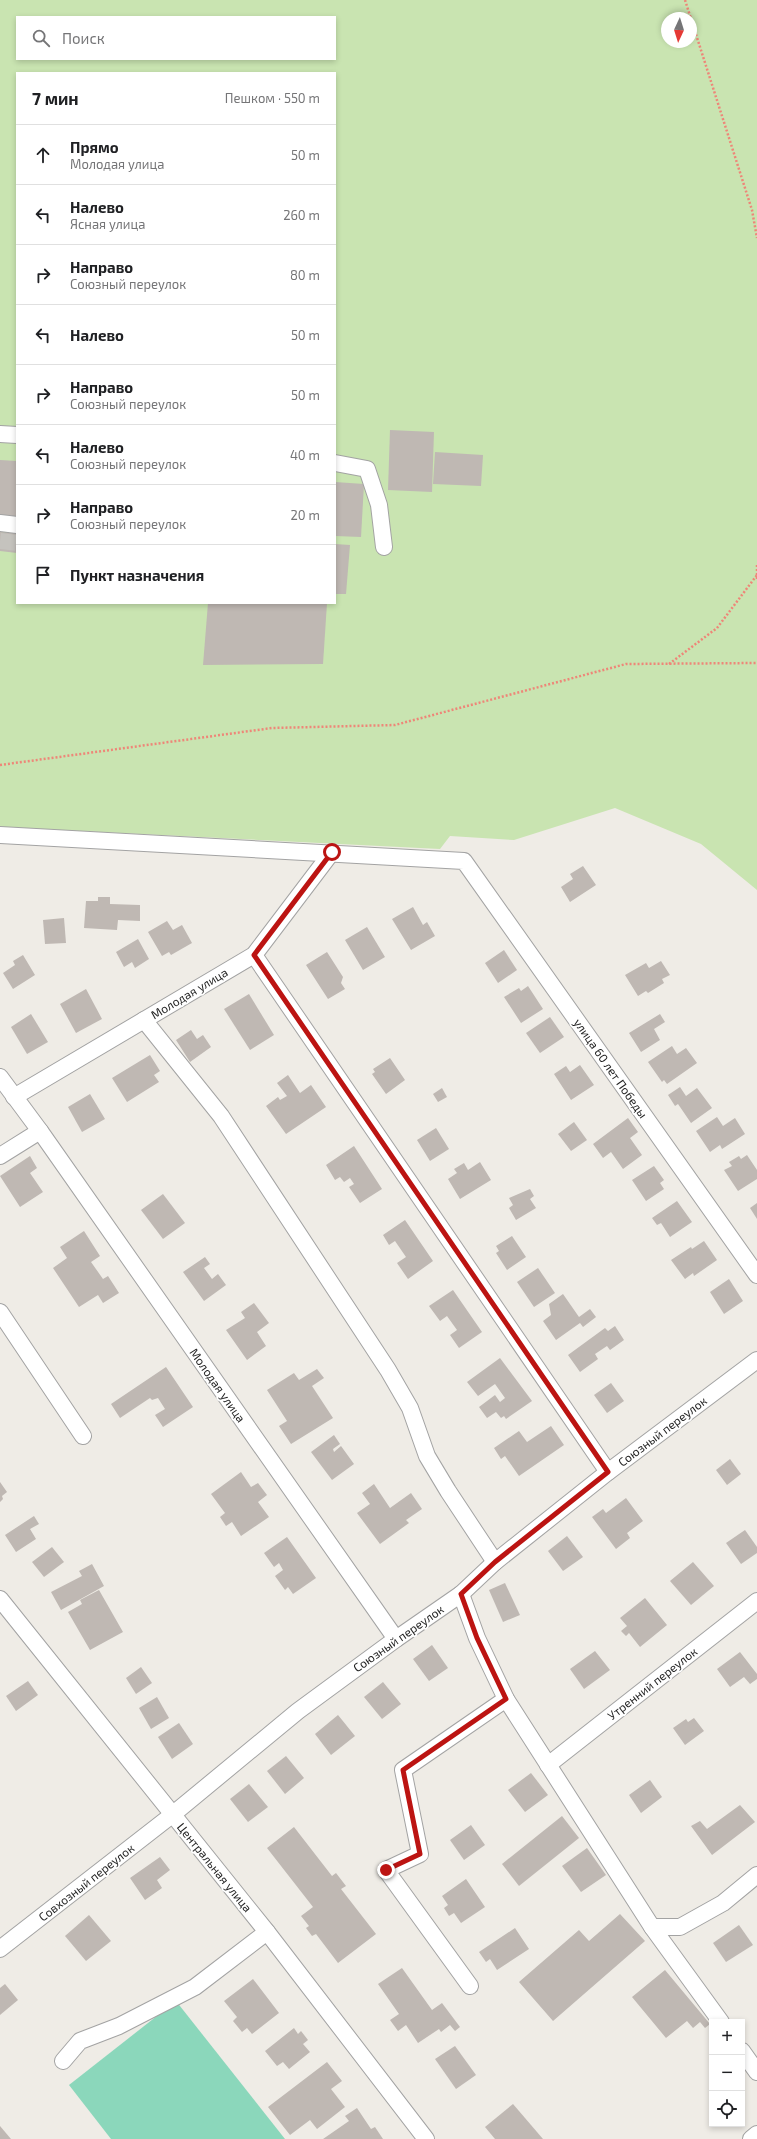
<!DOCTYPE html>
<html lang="ru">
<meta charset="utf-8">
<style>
:root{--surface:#fff;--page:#f6f6f6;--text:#202124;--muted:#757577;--line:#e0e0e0}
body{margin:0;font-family:"Exo 2",sans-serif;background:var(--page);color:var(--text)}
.controls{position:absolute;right:12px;bottom:12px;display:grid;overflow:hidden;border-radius:0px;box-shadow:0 2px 6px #0003}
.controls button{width:36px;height:36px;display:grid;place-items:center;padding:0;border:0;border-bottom:1px solid var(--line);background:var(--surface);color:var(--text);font:20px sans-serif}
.compass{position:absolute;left:661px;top:12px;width:36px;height:36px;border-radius:50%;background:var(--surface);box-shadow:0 2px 6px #0003;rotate:184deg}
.stop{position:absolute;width:12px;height:12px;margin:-9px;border:3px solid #bc1412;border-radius:50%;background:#fff}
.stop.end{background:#bc1412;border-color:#fff;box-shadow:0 1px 4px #0008}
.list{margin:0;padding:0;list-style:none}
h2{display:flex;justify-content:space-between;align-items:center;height:52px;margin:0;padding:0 16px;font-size:17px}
h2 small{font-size:13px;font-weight:400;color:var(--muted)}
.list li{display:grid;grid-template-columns:26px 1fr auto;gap:12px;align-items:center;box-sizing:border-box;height:60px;padding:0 16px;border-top:1px solid var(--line)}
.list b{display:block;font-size:15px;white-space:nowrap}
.list p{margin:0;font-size:13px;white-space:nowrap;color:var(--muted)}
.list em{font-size:13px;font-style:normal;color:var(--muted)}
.icon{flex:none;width:22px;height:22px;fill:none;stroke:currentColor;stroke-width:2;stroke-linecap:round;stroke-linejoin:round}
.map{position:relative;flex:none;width:757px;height:2139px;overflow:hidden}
.search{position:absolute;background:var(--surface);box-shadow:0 2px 6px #0003;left:16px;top:16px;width:320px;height:44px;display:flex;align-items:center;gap:10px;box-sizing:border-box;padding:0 14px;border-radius:0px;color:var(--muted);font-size:15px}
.panel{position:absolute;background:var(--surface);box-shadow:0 2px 6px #0003;left:16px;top:72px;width:320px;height:532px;border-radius:0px}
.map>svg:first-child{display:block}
.grass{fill:#c9e4b1;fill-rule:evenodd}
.pitch{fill:#8bd7bb}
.building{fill:#bfb8b3}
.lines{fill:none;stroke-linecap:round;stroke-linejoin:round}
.minor-tunnel{stroke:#c5c3be;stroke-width:16;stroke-dasharray:16 8;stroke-linecap:butt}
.minor-casing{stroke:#a3a3a3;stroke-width:18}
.path{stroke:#ee8678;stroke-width:2.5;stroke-dasharray:2 2;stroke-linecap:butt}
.minor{stroke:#fff;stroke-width:16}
.route{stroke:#bc1412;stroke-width:5}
.labels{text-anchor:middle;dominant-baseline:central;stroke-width:3.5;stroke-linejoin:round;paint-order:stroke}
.street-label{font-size:12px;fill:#1f1f1f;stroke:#fff}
</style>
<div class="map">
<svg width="757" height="2139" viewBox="0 0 757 2139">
<rect width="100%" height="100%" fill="#efece6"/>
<path class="grass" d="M 0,0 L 757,0 L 757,890 L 701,844 L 615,808 L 514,840 L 450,836 L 440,849 L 0,827 ZM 17,17 L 335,17 L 335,59 L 17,59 ZM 667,18 L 691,18 L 691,42 L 667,42 ZM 17,73 L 335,73 L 335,603 L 17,603 Z"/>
<polygon class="pitch" points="176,2001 285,2139 111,2139 69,2085"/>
<g class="building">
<polygon points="390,430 434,432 432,492 388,490"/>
<polygon points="435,452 483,455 481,486 433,484"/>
<polygon points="0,460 17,461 17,519 0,518"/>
<polygon points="335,482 364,484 361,537 335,536"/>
<polygon points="0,532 17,533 17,553 0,551"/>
<polygon points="335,544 350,545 346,594 335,594"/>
<polygon points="208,603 327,603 323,664 203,665"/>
<polygon points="583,866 596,885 570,902 561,887 573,879 570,874"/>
<polygon points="98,897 110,897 110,904 140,905 140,921 118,920 117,930 84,928 86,901 98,901"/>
<polygon points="413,907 423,925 427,922 435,936 411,950 392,919"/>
<polygon points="64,918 66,943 45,944 43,920"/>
<polygon points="167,921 173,930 182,925 192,943 171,955 169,952 162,956 148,932"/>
<polygon points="367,927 385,957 363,970 345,940"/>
<polygon points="138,939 149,959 135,968 132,962 124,967 116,952"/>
<polygon points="504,950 517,970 498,983 485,963"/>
<polygon points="327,952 343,977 341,983 345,989 328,999 306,965"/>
<polygon points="23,955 35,975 13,989 3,973 15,965 13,961"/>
<polygon points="661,961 670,975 662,979 664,983 648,993 646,991 638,996 625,975 646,963 649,968"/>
<polygon points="528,986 543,1009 521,1023 504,997 519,988 521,991"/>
<polygon points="86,989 102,1019 76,1033 60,1004"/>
<polygon points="249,994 274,1035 250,1050 224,1009"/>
<polygon points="31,1014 48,1042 27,1054 11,1027"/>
<polygon points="660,1014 665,1022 654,1029 660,1040 641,1052 629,1033"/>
<polygon points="550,1017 564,1037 540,1053 526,1033"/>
<polygon points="191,1030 197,1039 203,1035 211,1047 190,1062 176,1040"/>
<polygon points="672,1046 677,1054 686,1048 697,1063 667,1084 664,1080 662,1082 648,1062"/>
<polygon points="150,1055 160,1071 154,1075 159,1082 127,1102 112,1078"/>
<polygon points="390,1058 405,1080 386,1094 372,1074 375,1072 373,1069"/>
<polygon points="580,1065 594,1085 571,1100 554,1074 566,1066 570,1072"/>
<polygon points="288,1075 300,1093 311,1085 326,1107 286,1134 266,1106 278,1097 280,1100 287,1096 277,1083"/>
<polygon points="680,1087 686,1096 697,1088 712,1108 691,1123 678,1104 675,1106 668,1095"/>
<polygon points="442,1088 447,1097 438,1102 433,1094"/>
<polygon points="90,1094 105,1119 82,1132 68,1107"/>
<polygon points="717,1117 723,1126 735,1118 745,1134 722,1149 720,1145 710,1152 696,1131"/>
<polygon points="628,1118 638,1132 630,1138 642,1155 623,1169 611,1152 603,1158 593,1144"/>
<polygon points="574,1122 587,1140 571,1151 558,1134"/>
<polygon points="436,1128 449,1149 430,1161 417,1140"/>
<polygon points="354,1146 382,1189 360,1203 349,1187 354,1184 350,1178 344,1182 340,1177 335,1180 326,1165"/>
<polygon points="747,1155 757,1170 757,1179 738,1191 724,1170 732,1166 729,1162 739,1156 741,1159"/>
<polygon points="30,1156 37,1168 30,1173 43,1192 20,1207 0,1176"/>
<polygon points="480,1162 491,1180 460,1199 448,1179 457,1173 454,1169 464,1163 468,1170"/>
<polygon points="654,1166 664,1180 660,1183 664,1189 646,1201 632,1180"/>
<polygon points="530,1189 534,1196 530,1199 536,1208 516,1220 509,1208 513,1205 509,1198"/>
<polygon points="163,1194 185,1223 163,1239 141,1210"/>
<polygon points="677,1201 692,1222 670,1237 661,1223 657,1225 652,1218"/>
<polygon points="757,1203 757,1219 750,1208"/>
<polygon points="405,1220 433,1261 408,1279 397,1263 406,1257 395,1241 389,1245 383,1235"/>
<polygon points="84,1231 100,1256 91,1262 103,1279 108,1276 119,1293 103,1303 98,1295 79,1307 53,1268 67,1258 60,1247"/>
<polygon points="512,1236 526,1257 507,1270 496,1253 499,1251 496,1246"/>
<polygon points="704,1241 717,1260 694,1276 693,1273 685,1279 671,1260 691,1247 692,1249"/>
<polygon points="205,1257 210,1264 204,1268 212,1279 218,1274 226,1285 204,1301 183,1272"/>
<polygon points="538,1268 555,1293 534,1307 517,1282"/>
<polygon points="729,1279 743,1301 724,1314 710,1292"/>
<polygon points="453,1290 482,1332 459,1348 450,1335 457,1330 447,1316 440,1321 429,1306"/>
<polygon points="563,1294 579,1317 590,1309 596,1317 583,1327 580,1323 556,1340 543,1321 551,1315 549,1304"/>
<polygon points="254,1303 269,1323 257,1332 266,1346 247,1360 226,1330 245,1318 241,1312"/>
<polygon points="615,1326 624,1340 610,1350 607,1346 595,1354 598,1359 580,1372 568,1355 605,1328 608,1331"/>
<polygon points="500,1358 532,1401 506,1419 504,1416 501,1418 496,1412 487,1418 479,1407 495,1395 500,1402 505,1398 495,1384 478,1396 467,1382"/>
<polygon points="166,1367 193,1407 163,1427 155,1415 165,1409 158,1398 152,1400 150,1398 120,1418 111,1404"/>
<polygon points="317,1369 324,1378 312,1386 333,1418 291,1444 279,1426 287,1421 267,1390 294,1373 299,1380"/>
<polygon points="611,1383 624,1401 607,1413 594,1395"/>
<polygon points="551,1426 564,1445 519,1476 505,1456 501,1459 494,1448 519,1431 527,1442"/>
<polygon points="334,1435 340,1444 333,1449 334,1452 341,1446 354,1464 332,1480 311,1452"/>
<polygon points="730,1459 741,1474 727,1485 716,1470"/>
<polygon points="241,1472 251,1487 258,1483 267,1495 258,1502 269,1517 241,1536 232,1522 226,1526 220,1517 225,1513 211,1494"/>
<polygon points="0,1482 7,1492 2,1496 3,1499 0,1502"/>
<polygon points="374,1484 390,1508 411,1493 422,1509 406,1520 409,1523 380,1544 357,1513 370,1504 362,1493"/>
<polygon points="626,1498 643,1521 627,1533 630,1538 616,1549 592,1517 603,1509 606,1513"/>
<polygon points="34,1516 39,1524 30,1529 36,1539 16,1552 5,1535"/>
<polygon points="745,1530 757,1547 757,1553 741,1564 726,1543"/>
<polygon points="567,1536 583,1557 563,1571 548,1551"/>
<polygon points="287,1537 316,1578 293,1594 288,1587 285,1590 275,1576 283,1570 279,1563 274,1567 264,1553"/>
<polygon points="52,1547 64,1562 44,1577 32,1562"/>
<polygon points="693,1562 714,1586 691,1605 670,1581"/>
<polygon points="92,1564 104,1586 61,1610 51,1592 82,1576 79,1571"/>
<polygon points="505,1583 520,1615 503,1622 489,1590"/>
<polygon points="99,1590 123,1632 90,1650 68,1612 82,1604 80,1600"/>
<polygon points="645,1598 667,1625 640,1647 629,1633 626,1636 621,1631 627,1626 620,1618"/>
<polygon points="432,1645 448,1668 429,1681 413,1659"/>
<polygon points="595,1651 610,1670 584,1689 570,1669"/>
<polygon points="740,1652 757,1674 757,1679 750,1684 744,1677 730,1687 717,1669"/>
<polygon points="141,1667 152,1683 136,1694 126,1678"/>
<polygon points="28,1681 38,1695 16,1711 6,1696"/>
<polygon points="383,1682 401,1704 382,1719 364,1697"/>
<polygon points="157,1697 169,1718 151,1729 139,1708"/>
<polygon points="338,1715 355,1736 331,1755 315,1734"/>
<polygon points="694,1718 704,1731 685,1745 673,1728 686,1719 688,1722"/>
<polygon points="179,1723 193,1744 172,1759 158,1737"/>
<polygon points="286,1756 304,1778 285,1794 267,1771"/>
<polygon points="531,1773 548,1795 525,1812 508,1790"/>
<polygon points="650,1780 662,1797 641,1813 629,1795"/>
<polygon points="249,1784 268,1807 248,1822 230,1799"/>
<polygon points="740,1805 755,1822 712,1855 691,1826 700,1821 707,1829"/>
<polygon points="562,1816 579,1838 519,1886 502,1864"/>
<polygon points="471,1825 485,1845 464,1860 450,1840"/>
<polygon points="294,1827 332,1876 336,1873 346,1886 341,1889 376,1934 338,1963 316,1934 312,1936 306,1928 309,1926 301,1916 313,1907 267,1848"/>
<polygon points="587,1848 606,1875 581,1892 562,1866"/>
<polygon points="160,1857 170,1870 157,1880 162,1888 145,1900 130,1878"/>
<polygon points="466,1879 485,1907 461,1923 454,1913 449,1916 444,1908 448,1905 442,1896"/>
<polygon points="620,1914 645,1941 553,2021 519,1982 579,1930 589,1941"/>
<polygon points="89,1915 111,1941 86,1961 65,1936"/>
<polygon points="739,1925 753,1945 726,1962 713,1943"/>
<polygon points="515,1928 529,1949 497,1970 490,1959 486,1962 479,1952"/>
<polygon points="402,1968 432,2010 442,2003 460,2027 455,2031 450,2025 441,2032 439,2029 418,2043 406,2025 398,2031 390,2020 399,2014 378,1984"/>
<polygon points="665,1970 710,2024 705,2028 700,2022 693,2028 687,2021 666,2038 632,1997"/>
<polygon points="253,1979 279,2013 252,2034 247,2028 242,2032 233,2021 237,2017 224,2001"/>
<polygon points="5,1984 18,2000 0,2015 0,1988"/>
<polygon points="294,2028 298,2034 301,2031 308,2040 303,2044 310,2052 289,2069 283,2062 277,2066 265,2051"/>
<polygon points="455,2046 476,2075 456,2089 435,2059"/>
<polygon points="327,2062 342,2081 331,2089 345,2107 317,2129 310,2120 290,2135 268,2107"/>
<polygon points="513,2104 543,2139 495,2139 485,2127"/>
<polygon points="357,2108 371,2129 375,2127 383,2139 323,2139 349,2121 345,2116"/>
<polygon points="0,2126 11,2139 0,2139"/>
</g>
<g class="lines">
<polyline class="minor-tunnel" points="0,541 17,543"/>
<defs>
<g id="minor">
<polyline points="0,434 17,435"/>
<polyline points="335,463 367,469 379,505 384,547"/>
<polyline points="0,523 17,525"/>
<polyline points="0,835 464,861 757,1275"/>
<polyline points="254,955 608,1472"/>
<polyline points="144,1020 221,1116 388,1370 410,1408 427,1456 448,1491 495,1562"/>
<polyline points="0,1077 40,1131 396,1639"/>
<polyline points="14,1097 254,955 332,852"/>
<polyline points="0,1156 40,1131"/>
<polyline points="0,1312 83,1436"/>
<polyline points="461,1594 477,1638 506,1699 652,1927 721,2022"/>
<polyline points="0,1599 267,1932 426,2139"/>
<polyline points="548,1765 757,1601"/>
<polyline points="652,1927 680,1927 723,1903 757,1875"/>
<polyline points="0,1949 172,1815 298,1711 396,1639 461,1594 495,1562 608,1472 757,1360"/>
<polyline points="470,1986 386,1870 420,1854 403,1770 506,1699"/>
<polyline points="742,2051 757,2072"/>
<polyline points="63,2061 80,2041 119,2026 195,1987 267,1932"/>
<polyline points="751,2139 757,2134"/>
</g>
</defs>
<use href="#minor" class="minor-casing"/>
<g class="path">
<polyline points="685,0 752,210 757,238"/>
<polyline points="757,565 757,580"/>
<polyline points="669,664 717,628 757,575"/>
<polyline points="0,765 272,728 395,725 626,664 757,663"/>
</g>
<use href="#minor" class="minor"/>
</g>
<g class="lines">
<polyline class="route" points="332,852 254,955 608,1472 495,1562 461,1594 477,1638 506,1699 403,1770 420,1854 386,1870"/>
</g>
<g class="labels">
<g class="street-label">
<text transform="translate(189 993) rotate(-31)">Молодая улица</text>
<text transform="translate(611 1068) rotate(55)">улица 60 лет Победы</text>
<text transform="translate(218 1385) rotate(55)">Молодая улица</text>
<text transform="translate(662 1431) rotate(-37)">Союзный переулок</text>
<text transform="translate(398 1638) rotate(-35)">Союзный переулок</text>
<text transform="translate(652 1683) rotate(-38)">Утренний переулок</text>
<text transform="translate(215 1867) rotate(51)">Центральная улица</text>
<text transform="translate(86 1882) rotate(-38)">Совхозный переулок</text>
</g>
</g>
</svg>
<div class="controls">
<button>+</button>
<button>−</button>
<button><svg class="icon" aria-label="locate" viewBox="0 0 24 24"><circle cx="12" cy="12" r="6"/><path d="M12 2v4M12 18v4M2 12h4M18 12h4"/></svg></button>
</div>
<svg class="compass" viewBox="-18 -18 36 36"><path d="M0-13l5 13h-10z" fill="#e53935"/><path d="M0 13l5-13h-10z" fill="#757577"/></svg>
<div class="stop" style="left:332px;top:852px"></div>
<div class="stop end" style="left:386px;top:1870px"></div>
<div class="search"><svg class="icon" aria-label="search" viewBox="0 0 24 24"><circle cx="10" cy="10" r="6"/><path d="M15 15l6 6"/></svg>Поиск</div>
<section class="panel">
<h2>7 мин<small>Пешком · 550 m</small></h2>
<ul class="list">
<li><svg class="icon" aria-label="ahead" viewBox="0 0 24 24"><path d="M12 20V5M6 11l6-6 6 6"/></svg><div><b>Прямо</b><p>Молодая улица</p></div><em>50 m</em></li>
<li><svg class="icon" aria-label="left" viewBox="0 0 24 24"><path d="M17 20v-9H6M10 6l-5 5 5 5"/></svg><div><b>Налево</b><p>Ясная улица</p></div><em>260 m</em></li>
<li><svg class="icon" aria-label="right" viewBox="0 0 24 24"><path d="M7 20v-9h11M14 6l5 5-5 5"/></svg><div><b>Направо</b><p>Союзный переулок</p></div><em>80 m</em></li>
<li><svg class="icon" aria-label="left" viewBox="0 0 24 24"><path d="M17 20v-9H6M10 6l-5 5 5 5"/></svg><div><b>Налево</b></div><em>50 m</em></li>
<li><svg class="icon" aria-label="right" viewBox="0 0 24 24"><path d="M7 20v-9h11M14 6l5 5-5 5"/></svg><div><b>Направо</b><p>Союзный переулок</p></div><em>50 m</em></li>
<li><svg class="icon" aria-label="left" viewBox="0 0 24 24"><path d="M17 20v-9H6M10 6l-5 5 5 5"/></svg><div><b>Налево</b><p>Союзный переулок</p></div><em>40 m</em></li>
<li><svg class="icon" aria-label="right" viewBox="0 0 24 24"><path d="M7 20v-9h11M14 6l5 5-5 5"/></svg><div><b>Направо</b><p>Союзный переулок</p></div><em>20 m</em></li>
<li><svg class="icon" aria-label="arrive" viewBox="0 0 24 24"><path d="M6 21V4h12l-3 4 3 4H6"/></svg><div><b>Пункт назначения</b></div></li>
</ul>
</section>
</div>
